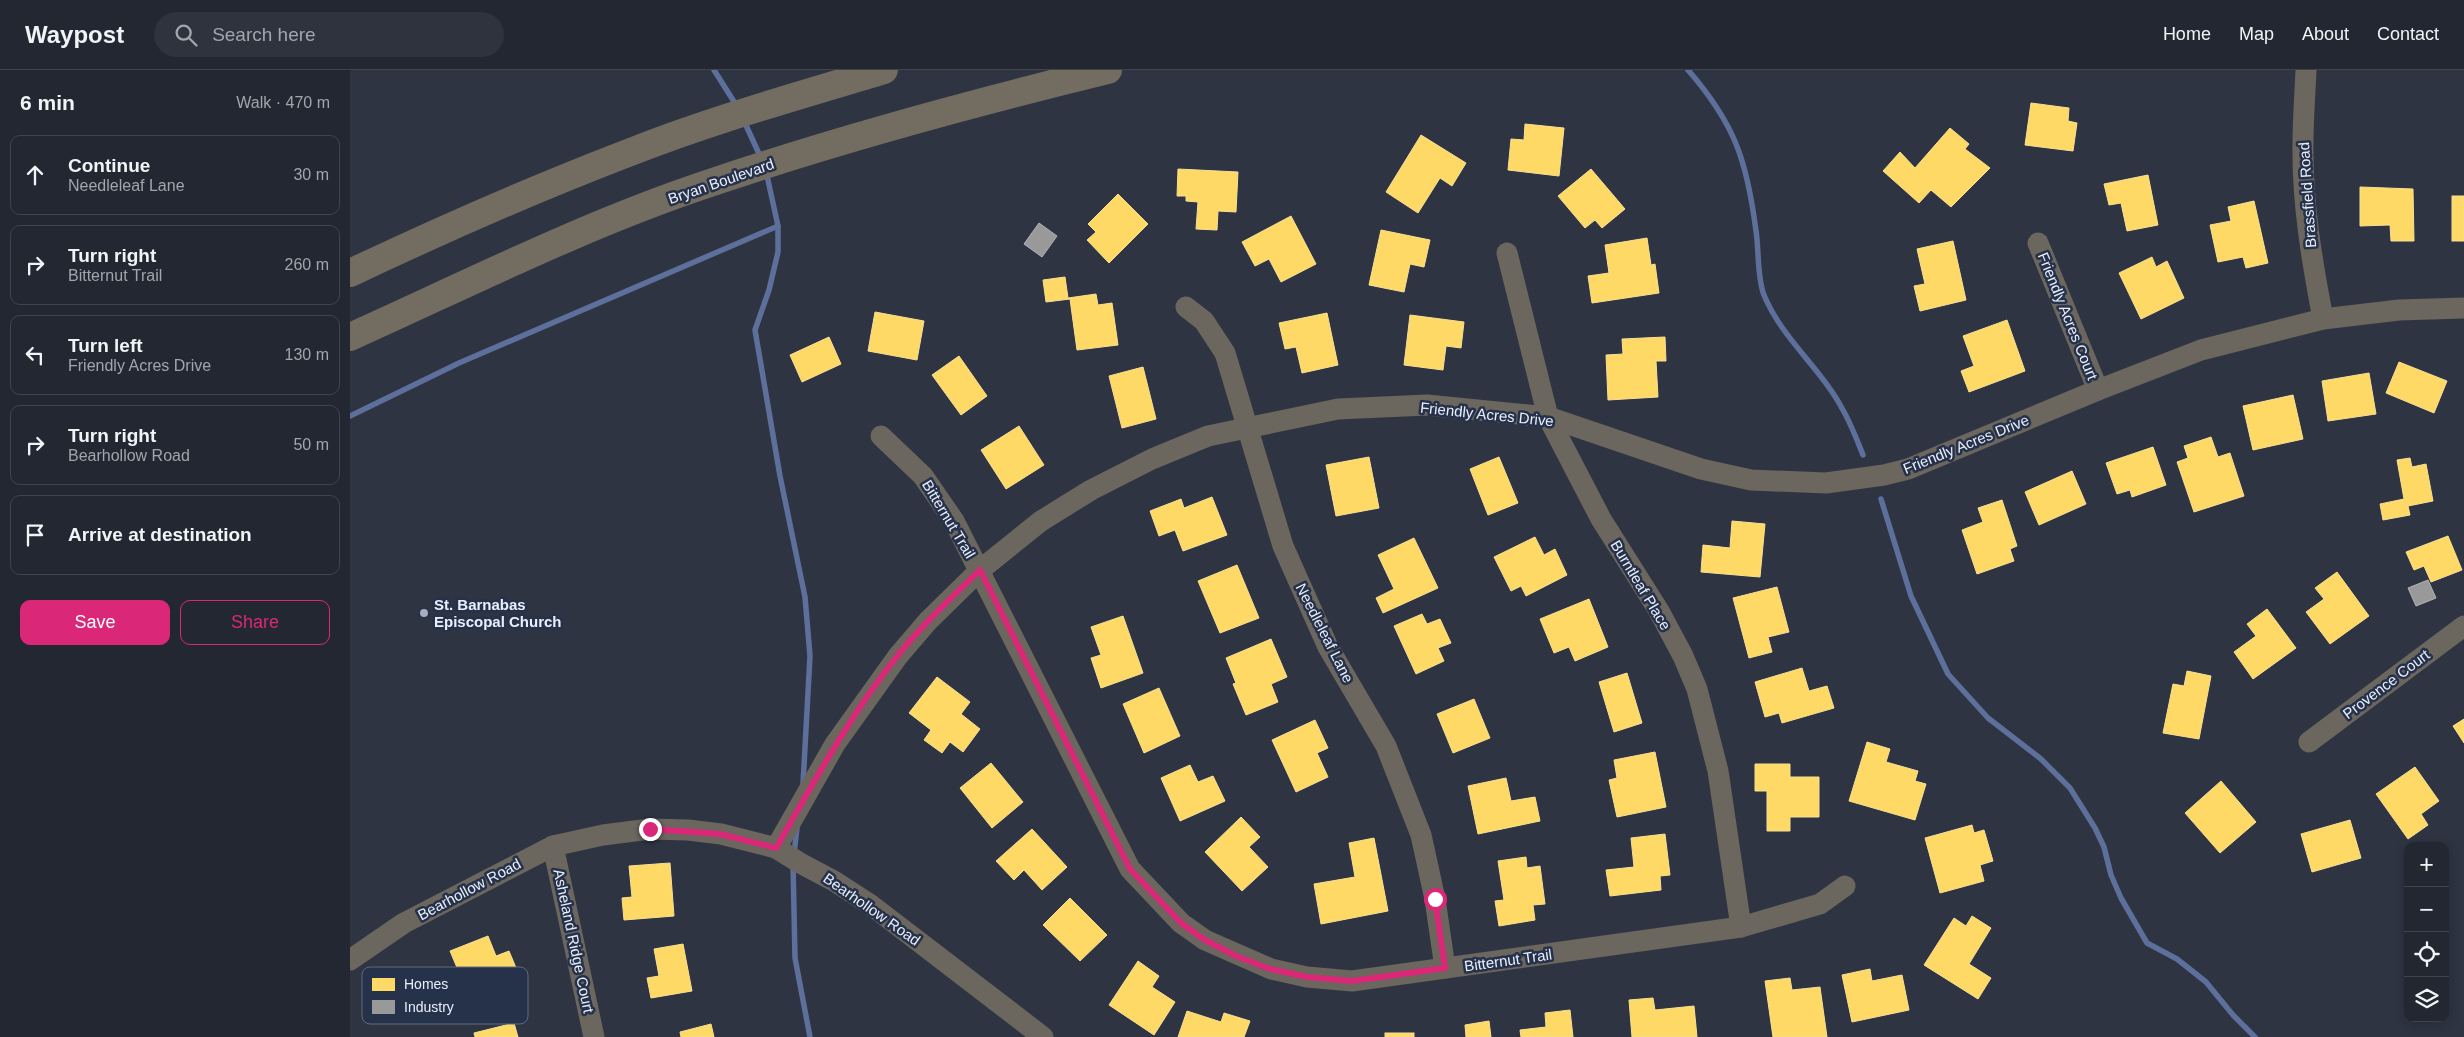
<!DOCTYPE html>
<meta charset="utf-8">
<style>
:root{--surface:#222732;--page:#2e333e;--text:#f1f3f6;--muted:#a2a5ac;--line:#3f444d;--accent:#db2777}
body{margin:0;font-family:Helvetica,sans-serif;background:var(--page);color:var(--text)}
.controls{position:absolute;right:15px;bottom:15px;display:grid;overflow:hidden;border-radius:10px;box-shadow:0 2px 12px #0003}
.controls button{width:45px;height:45px;display:grid;place-items:center;padding:0;border:0;border-bottom:1px solid var(--line);background:var(--surface);color:var(--text);font:25px sans-serif}
.stop{position:absolute;width:15px;height:15px;margin:-11px;border:4px solid #db2777;border-radius:50%;background:#fff}
.stop.end{background:#db2777;border-color:#fff;box-shadow:0 1px 5px #0008}
.list{margin:0;padding:0;list-style:none}
h2{display:flex;justify-content:space-between;align-items:center;height:65px;margin:0;padding:0 20px;font-size:21px}
h2 small{font-size:16px;font-weight:400;color:var(--muted)}
.list li{display:grid;grid-template-columns:32px 1fr auto;gap:15px;align-items:center;box-sizing:border-box;height:80px;margin:0 10px 10px;padding:0 10px;border:1px solid var(--line);border-radius:10px}
.list b{display:block;font-size:19px;white-space:nowrap}
.list p{margin:0;font-size:16px;white-space:nowrap;color:var(--muted)}
.list em{font-size:16px;font-style:normal;color:var(--muted)}
.actions{display:flex;gap:10px;padding:15px 20px}
.actions a{flex:1;padding:11px 0;border:1px solid var(--accent);border-radius:10px;text-align:center;font-size:18px;color:var(--accent)}
.actions .main{background:var(--accent);color:#fff}
.icon{flex:none;width:28px;height:28px;fill:none;stroke:currentColor;stroke-width:2;stroke-linecap:round;stroke-linejoin:round}
.map{position:relative;flex:none;width:2114px;height:967px;overflow:hidden}
header{display:flex;align-items:center;gap:30px;box-sizing:border-box;height:70px;padding:0 25px;background:var(--surface);border-bottom:1px solid var(--line)}
header strong{font-size:24px}
nav{display:flex;gap:28px;margin-inline-start:auto;font-size:18px}
.search{width:350px;height:45px;background:var(--page);display:flex;align-items:center;gap:12px;box-sizing:border-box;padding:0 18px;border-radius:28px;color:var(--muted);font-size:19px}
main{display:flex}
aside{flex:1;background:var(--surface)}
.map>svg:first-child{display:block}
.homes{fill:#ffd966;stroke:#f8e093}
.industry{fill:#999;stroke:#b1b3b7}
.lines{fill:none;stroke-linecap:round;stroke-linejoin:round}
.stream{stroke:#5d709b;stroke-width:5.5}
.minor{stroke:#6b665e;stroke-width:21}
.highway{stroke:#736c61;stroke-width:28}
.route{stroke:#db2777;stroke-width:6}
.poi-dot{fill:#a8aebb;stroke:#26314a;stroke-width:2}
.labels{text-anchor:middle;dominant-baseline:central;stroke-width:5;stroke-linejoin:round;paint-order:stroke}
.street-label{font-size:15px;fill:#e9effc;stroke:#26314a}
.poi-label{font-size:15px;font-weight:bold;fill:#e9effc;stroke:#26314a;text-anchor:start}
.key{fill:#26314a;stroke:#606a7f;stroke-width:1}
.key-label{font-size:14px;fill:#e9effc}
</style>
<header>
<strong>Waypost</strong>
<div class="search"><svg class="icon" aria-label="search" viewBox="0 0 24 24"><circle cx="10" cy="10" r="6"/><path d="M15 15l6 6"/></svg>Search here</div>
<nav><a>Home</a><a>Map</a><a>About</a><a>Contact</a></nav>
</header>
<main>
<aside>
<h2>6 min<small>Walk · 470 m</small></h2>
<ul class="list">
<li><svg class="icon" aria-label="ahead" viewBox="0 0 24 24"><path d="M12 20V5M6 11l6-6 6 6"/></svg><div><b>Continue</b><p>Needleleaf Lane</p></div><em>30 m</em></li>
<li><svg class="icon" aria-label="right" viewBox="0 0 24 24"><path d="M7 20v-9h11M14 6l5 5-5 5"/></svg><div><b>Turn right</b><p>Bitternut Trail</p></div><em>260 m</em></li>
<li><svg class="icon" aria-label="left" viewBox="0 0 24 24"><path d="M17 20v-9H6M10 6l-5 5 5 5"/></svg><div><b>Turn left</b><p>Friendly Acres Drive</p></div><em>130 m</em></li>
<li><svg class="icon" aria-label="right" viewBox="0 0 24 24"><path d="M7 20v-9h11M14 6l5 5-5 5"/></svg><div><b>Turn right</b><p>Bearhollow Road</p></div><em>50 m</em></li>
<li><svg class="icon" aria-label="arrive" viewBox="0 0 24 24"><path d="M6 21V4h12l-3 4 3 4H6"/></svg><div><b>Arrive at destination</b></div></li>
</ul>
<div class="actions"><a class="main">Save</a><a>Share</a></div>
</aside>
<div class="map">
<svg width="2114" height="967" viewBox="0 0 2114 967">
<rect width="100%" height="100%" fill="#2e3442"/>
<g class="homes">
<polygon points="1681,33 1719,38 1718,51 1727,53 1723,81 1675,75"/>
<polygon points="1175,54 1214,58 1209,106 1158,100 1161,69 1174,70"/>
<polygon points="1600,58 1619,74 1615,79 1640,98 1601,137 1581,120 1569,133 1533,101 1550,82 1565,98"/>
<polygon points="1071,65 1116,93 1102,116 1090,108 1068,143 1036,122"/>
<polygon points="828,99 888,102 886,142 868,141 867,160 846,159 848,132 836,131 836,126 827,126"/>
<polygon points="1241,99 1275,139 1252,158 1245,150 1235,158 1208,126"/>
<polygon points="1798,105 1808,155 1777,161 1771,133 1759,135 1754,114"/>
<polygon points="2010,117 2063,119 2064,171 2041,171 2040,155 2010,156"/>
<polygon points="768,124 798,154 759,193 737,170 746,162 738,154"/>
<rect x="2102" y="126" width="12" height="45"/>
<polygon points="1904,131 1918,193 1896,198 1893,187 1868,192 1860,155 1881,151 1878,137"/>
<polygon points="941,146 966,194 931,212 919,189 905,196 892,172"/>
<polygon points="1031,160 1080,170 1074,197 1060,194 1054,222 1019,215"/>
<polygon points="1297,168 1301,195 1305,194 1309,223 1242,233 1238,206 1259,203 1255,175"/>
<polygon points="1603,171 1616,230 1570,241 1564,216 1575,214 1567,179"/>
<polygon points="1802,187 1806,197 1817,191 1834,228 1791,249 1769,203"/>
<polygon points="715,207 718,228 746,224 748,235 762,233 768,275 727,280 720,229 696,232 693,210"/>
<polygon points="525,242 574,251 567,290 518,281"/>
<polygon points="977,243 988,295 952,303 946,277 935,279 929,253"/>
<polygon points="1060,245 1114,252 1111,278 1096,276 1093,300 1054,295"/>
<polygon points="1657,250 1675,301 1619,322 1611,301 1624,296 1613,266"/>
<polygon points="479,267 491,294 452,312 440,285"/>
<polygon points="1315,267 1316,291 1306,291 1308,327 1258,330 1256,285 1273,284 1272,269"/>
<polygon points="609,286 637,326 611,345 582,305"/>
<polygon points="2049,292 2097,311 2084,343 2036,323"/>
<polygon points="793,297 806,349 772,358 759,306"/>
<polygon points="2019,303 2026,344 1978,351 1972,311"/>
<polygon points="1943,325 1953,369 1903,380 1893,336"/>
<polygon points="669,356 694,395 656,419 631,380"/>
<polygon points="1861,367 1868,387 1880,383 1894,426 1844,442 1827,392 1838,388 1834,376"/>
<polygon points="1803,377 1816,415 1782,427 1780,420 1767,424 1756,393"/>
<polygon points="1019,387 1029,438 986,446 976,395"/>
<polygon points="1149,387 1168,433 1138,445 1120,399"/>
<polygon points="2060,388 2062,397 2076,394 2083,431 2058,436 2060,445 2033,450 2030,434 2054,429 2047,390"/>
<polygon points="1722,401 1736,434 1689,455 1675,422"/>
<polygon points="862,427 877,465 833,481 825,460 809,466 800,441 831,429 834,438"/>
<polygon points="1652,430 1667,476 1660,479 1664,491 1627,504 1612,460 1633,452 1628,438"/>
<polygon points="1382,451 1415,454 1410,507 1351,502 1353,475 1380,478"/>
<polygon points="2098,466 2112,500 2081,512 2074,496 2064,500 2056,482"/>
<polygon points="1185,467 1194,485 1205,479 1217,505 1176,526 1171,516 1161,521 1144,487"/>
<polygon points="1064,468 1088,518 1033,543 1026,528 1044,519 1028,485"/>
<polygon points="887,495 909,548 870,563 848,511"/>
<polygon points="1987,502 2019,546 1980,574 1956,542 1974,529 1965,518"/>
<polygon points="1427,517 1439,562 1418,567 1422,582 1399,588 1383,528"/>
<polygon points="1239,529 1258,577 1225,591 1219,577 1204,583 1190,549"/>
<polygon points="1917,539 1946,578 1903,609 1884,582 1906,566 1897,554"/>
<polygon points="1072,544 1077,554 1090,549 1101,573 1088,578 1094,591 1066,604 1044,556"/>
<polygon points="773,546 793,603 751,618 741,588 751,585 741,557"/>
<polygon points="921,569 937,607 921,614 928,632 896,645 883,614 886,613 876,588"/>
<polygon points="1452,598 1459,621 1477,616 1484,638 1432,653 1429,643 1415,647 1405,612"/>
<polygon points="1837,601 1861,606 1849,669 1813,663 1823,614 1834,616"/>
<polygon points="1277,603 1292,653 1264,662 1249,612"/>
<polygon points="587,607 620,632 611,644 630,659 613,682 600,672 592,683 574,670 581,660 559,643"/>
<polygon points="809,618 830,666 794,683 773,634"/>
<polygon points="1124,629 1140,668 1103,683 1087,644"/>
<polygon points="2114,649 2114,673 2103,656"/>
<polygon points="965,650 978,678 967,683 978,707 946,722 922,670"/>
<polygon points="1517,672 1540,679 1536,692 1568,701 1565,711 1576,714 1565,750 1499,731"/>
<polygon points="1305,682 1316,737 1267,747 1259,710 1267,708 1264,690"/>
<polygon points="641,693 673,732 642,758 610,718"/>
<polygon points="1405,694 1440,694 1440,707 1469,707 1469,747 1440,747 1440,761 1417,761 1417,721 1405,721"/>
<polygon points="840,695 848,712 863,706 875,731 830,751 811,708"/>
<polygon points="2065,697 2089,731 2071,744 2078,755 2058,769 2026,724"/>
<polygon points="1156,708 1161,731 1185,727 1190,751 1128,764 1118,716"/>
<polygon points="1871,711 1906,752 1870,783 1835,743"/>
<polygon points="891,747 910,767 899,777 918,797 892,821 855,782"/>
<polygon points="2000,750 2011,788 1962,802 1951,764"/>
<polygon points="1622,755 1624,763 1634,760 1643,791 1630,795 1634,811 1590,823 1575,768"/>
<polygon points="682,759 717,797 692,820 674,800 664,810 646,791"/>
<polygon points="1315,764 1320,805 1310,806 1311,820 1260,826 1256,800 1284,797 1281,768"/>
<polygon points="1024,768 1038,841 971,854 964,814 1005,807 999,773"/>
<polygon points="1176,787 1177,798 1190,796 1195,834 1183,835 1185,850 1149,856 1145,831 1154,830 1148,791"/>
<polygon points="320,793 324,846 274,850 272,828 282,827 279,796"/>
<polygon points="720,828 757,865 730,891 693,855"/>
<polygon points="1622,846 1641,858 1619,894 1641,908 1628,929 1574,895 1604,848 1616,856"/>
<polygon points="138,866 146,886 159,881 169,905 119,926 100,881"/>
<polygon points="333,874 342,921 301,928 297,908 309,906 304,879"/>
<polygon points="788,891 809,906 802,917 825,932 804,965 759,935"/>
<polygon points="1520,899 1522,911 1552,905 1559,940 1502,952 1492,905"/>
<polygon points="1440,908 1442,920 1470,917 1477,967 1423,967 1415,911"/>
<polygon points="1303,928 1305,940 1344,936 1347,967 1282,967 1279,930"/>
<polygon points="1220,940 1223,967 1171,967 1170,960 1196,957 1195,943"/>
<polygon points="837,941 871,952 874,943 900,951 894,967 828,967"/>
<polygon points="1139,951 1141,967 1116,967 1115,955"/>
<polygon points="164,953 168,967 125,967 124,963"/>
<polygon points="361,954 364,967 331,967 330,962"/>
<rect x="1035" y="963" width="29" height="4"/>
</g>
<g class="industry">
<polygon points="689,153 707,166 692,187 674,174"/>
<polygon points="2078,510 2086,528 2066,536 2058,518"/>
</g>
<g class="lines">
<g class="stream">
<polyline points="364,0 388,38"/>
<path d="M 1338,0 C 1385,54 1397,91 1406,161 C 1409,179 1407,208 1414,225 C 1432,269 1471,298 1493,340 C 1501,354 1507,370 1513,385"/>
<polyline points="394,51 411,88"/>
<polyline points="416,101 428,156 428,182 419,220 405,260 430,406 455,527 460,586 453,714"/>
<polyline points="0,346 109,293 428,156"/>
<polyline points="1531,429 1561,526 1598,604 1638,648 1691,689 1720,718 1745,758 1754,777 1761,805 1771,828 1797,873 1827,889 1856,912 1883,945 1905,967"/>
<polyline points="444,784 447,758"/>
<polyline points="443,793 445,888 460,967"/>
</g>
<g class="minor">
<path d="M 1956,0 C 1955,24 1953,49 1953,73 C 1952,133 1962,191 1973,249"/>
<polyline points="1688,173 1748,320"/>
<polyline points="1157,183 1198,347 1251,449 1309,541 1333,586 1347,619 1368,701 1391,857"/>
<polyline points="836,237 854,251 875,283 933,476 978,577 1036,676 1071,765 1085,829 1095,898"/>
<polyline points="531,366 573,406 604,451 780,799 831,853 855,870 921,899 957,907 1002,911 1391,857 1470,834 1495,816"/>
<polyline points="1959,672 2114,556"/>
<polyline points="203,776 244,967"/>
<polyline points="426,778 485,674 548,586 578,551 630,500 691,451 741,420 802,389 858,366 988,339 1077,335 1198,347 1351,399 1401,410 1476,413 1534,405 1558,399 1748,320 1851,280 1973,249 2049,240 2114,238"/>
<polyline points="0,890 54,853 203,776 253,765 300,759 338,760 371,764 426,778 450,793 484,811 521,835 693,967"/>
</g>
<g class="highway">
<path d="M 0,203 C 91,160 184,119 278,83 C 361,50 448,26 534,0"/>
<path d="M 0,267 C 118,214 234,155 357,114 C 489,69 623,33 758,0"/>
</g>
</g>
<g class="lines">
<path class="route" d="M 300,759 L 370,764 L 426,778 C 464,712 500,645 548,585 C 573,554 602,527 630,500 L 780,799 L 831,853 L 855,870 L 886,886 L 920,899 L 957,907 L 1002,911 L 1095,898 L 1085,829"/>
</g>
<circle class="poi-dot" cx="74" cy="543" r="5"/>
<g class="labels">
<g class="street-label">
<text transform="translate(371 111) rotate(-19)">Bryan Boulevard</text>
<text transform="translate(1957 125) rotate(-94)">Brassfield Road</text>
<text transform="translate(1718 246) rotate(68)">Friendly Acres Court</text>
<text transform="translate(1137 344) rotate(6)">Friendly Acres Drive</text>
<text transform="translate(1616 374) rotate(-22)">Friendly Acres Drive</text>
<text transform="translate(599 449) rotate(59)">Bitternut Trail</text>
<text transform="translate(1291 515) rotate(59)">Burntleaf Place</text>
<text transform="translate(975 563) rotate(63)">Needleleaf Lane</text>
<text transform="translate(2036 614) rotate(-37)">Provence Court</text>
<text transform="translate(119 819) rotate(-28)">Bearhollow Road</text>
<text transform="translate(522 839) rotate(35)">Bearhollow Road</text>
<text transform="translate(224 871) rotate(78)">Asheland Ridge Court</text>
<text transform="translate(1158 890) rotate(-8)">Bitternut Trail</text>
</g>
<g class="poi-label">
<text x="84" y="534">St. Barnabas<tspan x="84" dy="17">Episcopal Church</tspan></text>
</g>
</g>
<rect x="12" y="897" width="166" height="57" rx="8" class="key"/>
<rect x="22" y="908" width="23" height="13" fill="#ffd966"/>
<rect x="22" y="930" width="23" height="14" fill="#999"/>
<g class="key-label">
<text x="54" y="919">Homes</text>
<text x="54" y="942">Industry</text>
</g>
</svg>
<div class="controls">
<button>+</button>
<button>−</button>
<button><svg class="icon" aria-label="locate" viewBox="0 0 24 24"><circle cx="12" cy="12" r="6"/><path d="M12 2v4M12 18v4M2 12h4M18 12h4"/></svg></button>
<button><svg class="icon" aria-label="layers" viewBox="0 0 24 24"><path d="M12 4l9 5-9 5-9-5zM3 14l9 5 9-5"/></svg></button>
</div>
<div class="stop" style="left:1085px;top:829px"></div>
<div class="stop end" style="left:300px;top:759px"></div>
</div>
</main>
